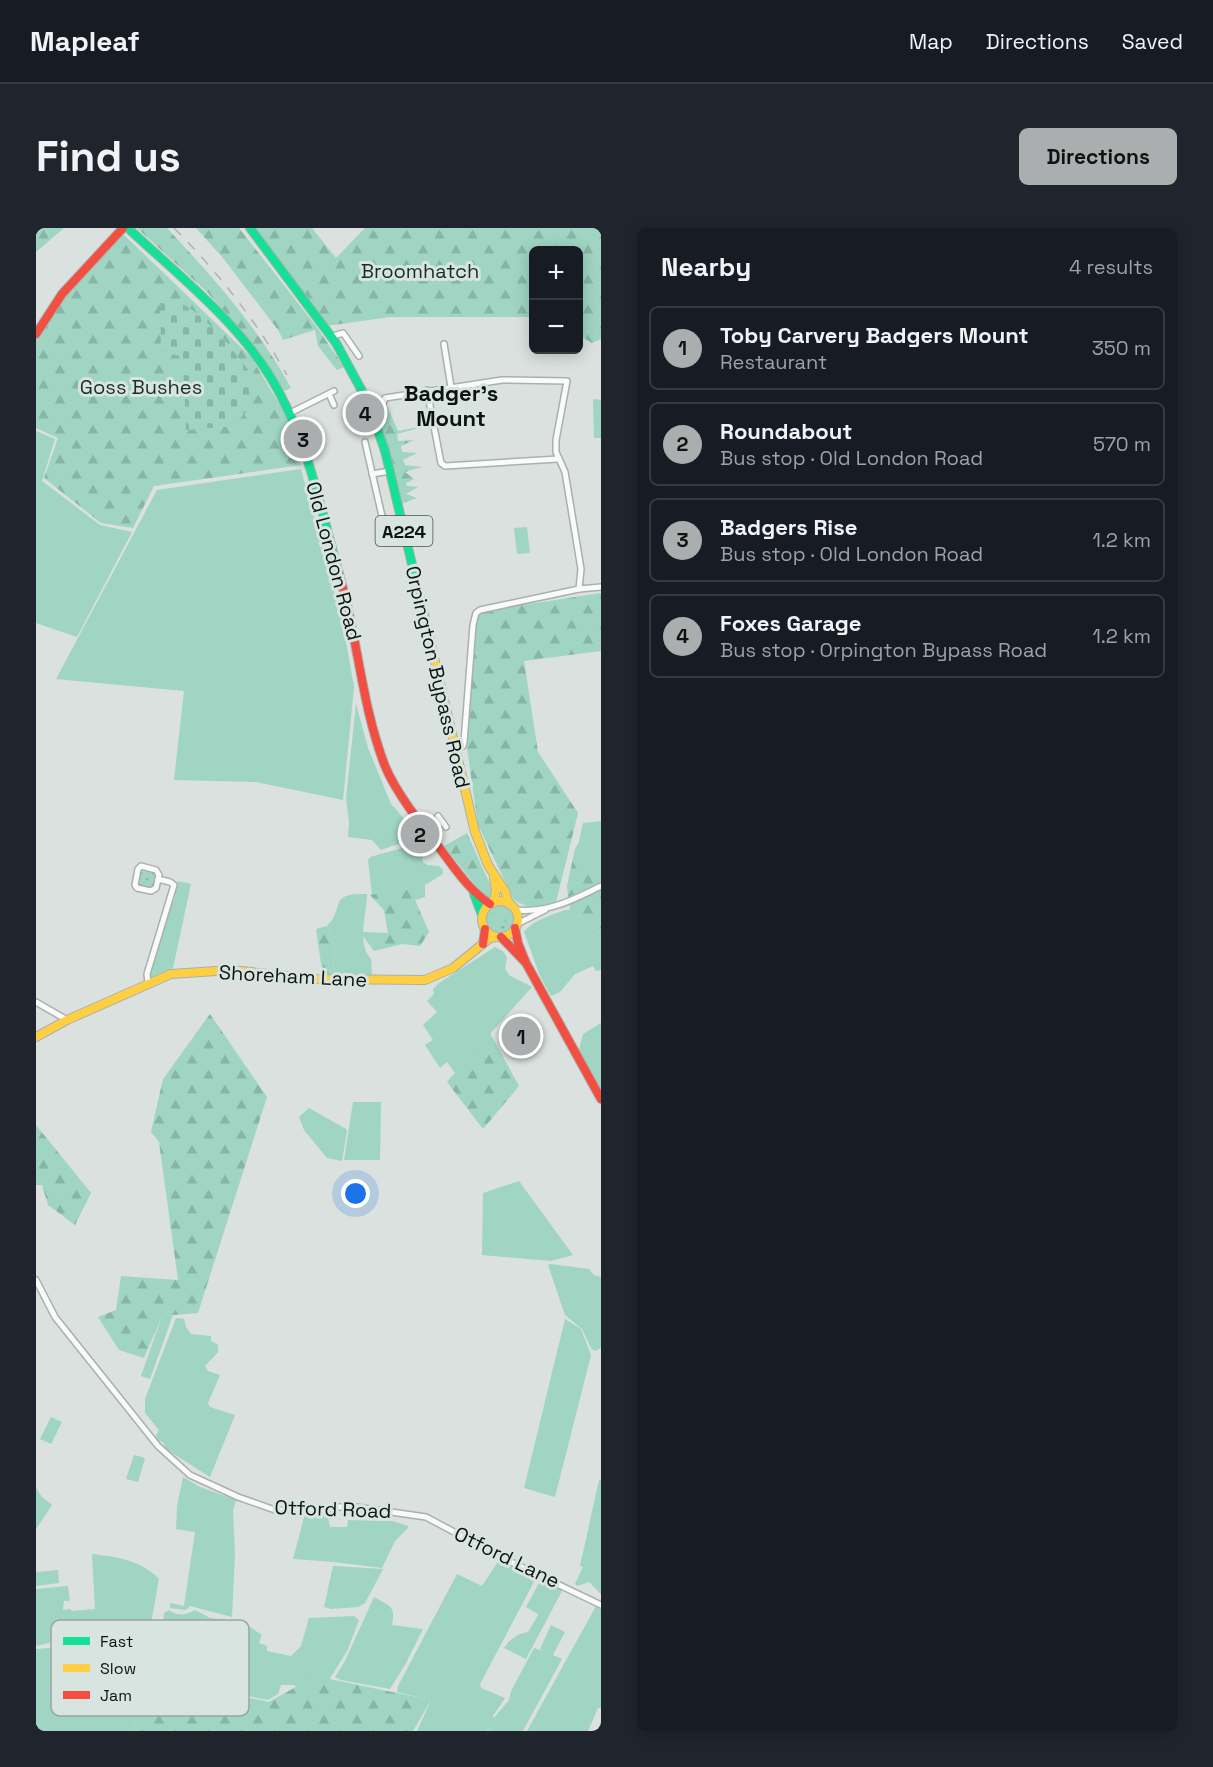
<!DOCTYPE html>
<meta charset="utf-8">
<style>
:root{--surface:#171b24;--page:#20242c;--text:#f1f3f6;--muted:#9ea1a6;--line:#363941;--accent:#abaeaf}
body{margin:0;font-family:"Space Grotesk",sans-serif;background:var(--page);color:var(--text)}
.controls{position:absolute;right:18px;top:18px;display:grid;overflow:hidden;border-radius:9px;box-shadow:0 3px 15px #0003}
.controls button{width:54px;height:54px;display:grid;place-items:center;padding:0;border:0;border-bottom:2px solid var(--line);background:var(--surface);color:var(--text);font:30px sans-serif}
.you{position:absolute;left:320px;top:966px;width:21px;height:21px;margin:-15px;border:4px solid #fff;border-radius:50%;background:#1a73e8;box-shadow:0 0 0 9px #1a73e833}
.badge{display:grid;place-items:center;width:39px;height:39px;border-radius:50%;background:var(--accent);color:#111;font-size:20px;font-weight:700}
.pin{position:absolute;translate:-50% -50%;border:3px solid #fff;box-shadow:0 2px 6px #0006}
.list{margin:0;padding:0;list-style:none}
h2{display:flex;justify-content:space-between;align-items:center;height:78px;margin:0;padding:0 24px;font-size:26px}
h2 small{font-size:20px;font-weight:400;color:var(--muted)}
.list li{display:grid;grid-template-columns:39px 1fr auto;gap:18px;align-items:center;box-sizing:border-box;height:84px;margin:0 12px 12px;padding:0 12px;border:2px solid var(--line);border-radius:9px}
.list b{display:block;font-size:22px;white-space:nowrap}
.list p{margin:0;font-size:20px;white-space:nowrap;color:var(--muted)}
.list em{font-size:20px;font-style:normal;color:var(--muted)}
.map{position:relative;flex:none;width:565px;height:1503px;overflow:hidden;border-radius:9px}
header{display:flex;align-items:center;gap:36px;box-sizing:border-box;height:84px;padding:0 30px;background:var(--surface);border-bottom:2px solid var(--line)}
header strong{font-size:28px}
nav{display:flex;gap:33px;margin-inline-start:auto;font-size:21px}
.intro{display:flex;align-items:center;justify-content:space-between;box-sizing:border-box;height:144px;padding:0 36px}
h1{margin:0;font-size:42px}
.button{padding:15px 27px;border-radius:9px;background:var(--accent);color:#111;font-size:21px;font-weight:700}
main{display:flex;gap:36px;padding:0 36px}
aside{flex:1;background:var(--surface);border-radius:9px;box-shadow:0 3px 15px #0003}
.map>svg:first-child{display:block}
.green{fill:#9fd5c2}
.forest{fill:url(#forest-firs)}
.cemetery{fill:url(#cemetery-stones)}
.park{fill:url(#park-dots)}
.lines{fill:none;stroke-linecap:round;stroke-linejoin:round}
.street-casing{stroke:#abb0ae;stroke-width:8}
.fast-casing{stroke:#abb0ae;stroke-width:10}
.slow-casing{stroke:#abb0ae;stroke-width:10}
.jam-casing{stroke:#abb0ae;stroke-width:10}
.street{stroke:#f9fafa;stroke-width:5}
.fast{stroke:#16e098;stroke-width:8}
.slow{stroke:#ffcf43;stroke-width:8}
.jam{stroke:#f24e42;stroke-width:8}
.rail{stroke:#b1b2b2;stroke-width:1.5;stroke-dasharray:10 10;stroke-linecap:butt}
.labels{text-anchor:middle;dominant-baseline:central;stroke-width:6;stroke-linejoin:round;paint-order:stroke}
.shield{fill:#d7e4df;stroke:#4a514f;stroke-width:1.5}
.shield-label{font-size:18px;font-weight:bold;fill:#0e1211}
.park-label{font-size:20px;fill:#182e26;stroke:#d7e4df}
.street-label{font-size:20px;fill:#0e1211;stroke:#d7e4df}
.quarter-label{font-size:22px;font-weight:bold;fill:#0e1211;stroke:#d7e4df}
.key{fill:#d7e4df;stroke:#9ba5a1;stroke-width:1.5}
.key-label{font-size:16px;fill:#0e1211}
</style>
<header>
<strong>Mapleaf</strong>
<nav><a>Map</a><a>Directions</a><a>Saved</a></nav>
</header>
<div class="intro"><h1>Find us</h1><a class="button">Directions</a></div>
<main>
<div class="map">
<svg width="565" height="1503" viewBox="0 0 565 1503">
<defs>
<pattern id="forest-firs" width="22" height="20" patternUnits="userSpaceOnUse" patternTransform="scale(1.5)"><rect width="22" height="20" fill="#9fd5c2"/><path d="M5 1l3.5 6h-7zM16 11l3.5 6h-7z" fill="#88b6a6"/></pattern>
<pattern id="cemetery-stones" width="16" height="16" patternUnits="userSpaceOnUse" patternTransform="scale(1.5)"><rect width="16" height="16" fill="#9fd5c2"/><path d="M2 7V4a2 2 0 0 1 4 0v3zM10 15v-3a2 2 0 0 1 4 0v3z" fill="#88b6a6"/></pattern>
<pattern id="park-dots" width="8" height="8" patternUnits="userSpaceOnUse" patternTransform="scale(1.5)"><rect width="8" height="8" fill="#9fd5c2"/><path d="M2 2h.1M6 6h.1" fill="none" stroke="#88b6a6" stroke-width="1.8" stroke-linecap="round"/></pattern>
</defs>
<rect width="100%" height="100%" fill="#dae1de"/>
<g class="green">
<polygon points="557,171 565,172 565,210 558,210"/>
<polygon points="0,203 19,211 6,253 64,297 96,304 41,409 0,395"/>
<polygon points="265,241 307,397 318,459 307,572 220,554 138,552 148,463 20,451 121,262"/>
<polygon points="491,299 494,325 481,326 478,300"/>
<polygon points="320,476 332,520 355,576 380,604 379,610 345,622 336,612 312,609 313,594 310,570"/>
<polygon points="565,593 565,642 560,648 539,621 543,614 547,595"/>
<polygon points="388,614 393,621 386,627 387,634 391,637 403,638 407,642 407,646 389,657 336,667 332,632 334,629"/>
<polygon points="447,641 457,662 453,672 436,653 439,648 445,647"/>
<polygon points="142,653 155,656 137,740 112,751 133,677 138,673"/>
<path d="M 331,666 C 331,686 320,714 335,731 L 336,747 L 299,746 L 297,739 L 299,719 L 291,698 C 310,679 291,665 331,666 Z"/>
<circle cx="464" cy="691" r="15"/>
<path d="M 529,682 L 534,682 L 565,706 L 565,742 L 560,743 L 557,738 L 539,746 L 524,764 L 515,768 L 504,748 L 488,704 C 497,692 516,687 529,682 Z"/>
<polygon points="459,719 468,724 471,730 469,741 473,747 496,759 419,845 411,834 404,840 389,817 397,812 387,797 401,784 391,773 398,766 397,761 403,755"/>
<polygon points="565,795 565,863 543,822 547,806"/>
<polygon points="317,874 345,874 344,932 308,932"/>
<polygon points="273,880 310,901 311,903 306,933 291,930 268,902 263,889"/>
<polygon points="483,953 537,1027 515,1033 446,1027 447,965"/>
<polygon points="514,1036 553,1041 558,1047 565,1049 565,1120 559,1123 555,1120 546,1101 529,1087 512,1037"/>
<polygon points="137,1087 114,1151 105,1148 126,1088"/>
<polygon points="140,1090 148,1091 150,1099 155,1106 175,1108 175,1113 182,1117 182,1124 169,1138 172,1143 184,1147 172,1175 174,1179 199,1187 174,1249 130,1221 127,1214 122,1213 120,1208 123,1202 109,1185 109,1171"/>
<polygon points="529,1091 545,1101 555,1127 519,1269 488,1260"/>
<polygon points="15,1189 26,1194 15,1216 4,1211"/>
<polygon points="98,1227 109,1230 102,1254 90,1251"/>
<polygon points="147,1249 164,1259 200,1272 197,1283 199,1325 196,1389 154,1378 150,1382 134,1380 134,1375 148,1378 159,1304 140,1301 141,1278"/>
<polygon points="563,1252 565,1252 565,1366 553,1354 541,1358 539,1356 547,1339 544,1338"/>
<polygon points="0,1260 6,1269 16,1277 0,1301"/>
<polygon points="291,1284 294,1299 311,1299 312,1292 357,1293 372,1298 372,1300 359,1313 346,1340 298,1334 257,1331 269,1286"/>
<path d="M 56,1326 C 81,1329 105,1332 123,1351 L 114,1401 L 80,1409 L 45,1413 L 28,1413 L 21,1409 L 13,1415 L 0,1418 L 0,1361 L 32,1358 L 34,1373 L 28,1373 L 27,1382 L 35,1381 L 35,1383 L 59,1381 Z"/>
<polygon points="463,1332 500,1350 444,1456 445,1460 469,1470 457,1488 458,1490 473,1472 475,1463 498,1420 507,1423 504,1421 515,1397 529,1404 517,1427 526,1431 487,1503 452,1503 453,1499 451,1503 381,1503 395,1472 361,1464 362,1458 421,1346 446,1358"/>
<polygon points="297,1338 347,1341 329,1375 322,1379 295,1381 288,1379"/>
<polygon points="22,1342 23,1355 0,1358 0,1344"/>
<path d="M 508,1352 L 526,1359 L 527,1361 L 490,1431 L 468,1420 C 474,1411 481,1406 492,1404 L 501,1389 L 502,1386 L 490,1379 L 504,1353 Z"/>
<path d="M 338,1369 C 354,1378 360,1378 356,1397 L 387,1401 L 369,1437 L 354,1461 L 305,1452 L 299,1449 L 309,1433 Z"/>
<polygon points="560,1378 565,1381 565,1480 562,1480 552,1503 491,1503"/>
<path d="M 133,1382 C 142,1389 150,1387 159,1382 L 174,1390 L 198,1393 L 192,1414 L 126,1402 L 128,1385 Z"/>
<polygon points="318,1388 323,1392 311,1423 290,1457 267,1461 257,1457 245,1457 242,1466 232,1472 187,1463 185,1457 202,1391 226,1407 223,1415 231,1418 231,1423 255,1428 265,1418 273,1390"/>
<polygon points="112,1410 116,1411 110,1448 97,1491 99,1503 0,1503 0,1421 69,1416 70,1414 109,1416"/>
</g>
<g class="forest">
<polygon points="0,0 28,0 0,24"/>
<path d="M 101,0 L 131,0 C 177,49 223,101 255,160 L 248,163 L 223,123 L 172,65 Z"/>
<polygon points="160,0 203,0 280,98 308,139 301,142 282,118 279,102 247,112 242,102 187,30"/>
<polygon points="220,0 276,0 300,30 329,0 565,0 565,111 556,115 543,107 542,22 497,22 497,89 354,89 290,98"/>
<polygon points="87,6 215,129 251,189 265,237 118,258 97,300 65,295 8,250 22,210 0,200 0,110 28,68"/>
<polygon points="350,175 362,203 394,197 361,206 362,213 378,212 365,218 366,224 381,225 367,232 369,237 386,239 369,244 378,251 370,255 371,258 382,259 370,266 381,270 364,276 341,184 348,180"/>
<polygon points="565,365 565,423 488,433 502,524 542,585 520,674 494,680 478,672 442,597 431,520 440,384"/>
<polygon points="431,605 447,641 446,648 439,648 436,653 408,618"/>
<polygon points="539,621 560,648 565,642 565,655 532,669 531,658"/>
<polygon points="389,657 389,669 379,672 393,704 384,718 366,716 338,723 324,704 352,705 348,682 334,667"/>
<polygon points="565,660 565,706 534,682 533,675"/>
<polygon points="464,680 471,681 476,689 475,693 465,694 463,697 469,699 468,701 452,699 459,682"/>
<polygon points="291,698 299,719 297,739 300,749 287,749 280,701"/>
<polygon points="174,786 231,869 162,1085 126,1088 108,1130 83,1122 62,1089 80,1082 85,1048 142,1052 123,914 115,904 127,851"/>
<polygon points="454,805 483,858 447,901 411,854"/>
<polygon points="0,897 55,965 39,997 12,977 6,957 0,957"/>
<polygon points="110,1448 233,1474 279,1448 395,1472 377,1503 99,1503 97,1491"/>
</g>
<polygon class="cemetery" points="127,64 158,83 184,106 216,147 217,164 214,179 202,193 189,199 150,202 148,152 143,128 125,123 124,69"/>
<polygon class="park" points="108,640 119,643 122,648 117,659 114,661 101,656 104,642"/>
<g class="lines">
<defs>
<g id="street">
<polyline points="294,109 307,105 323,128"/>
<polyline points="408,116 415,159"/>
<polyline points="391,162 405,235 409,238 522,231"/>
<polyline points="293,166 298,177"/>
<polyline points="335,181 346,178 349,170 466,152 531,153 520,212 520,224 529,244 545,341 543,361 444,382 440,385 437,397 428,514 427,518 419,521"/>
<polyline points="254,185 298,163"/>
<polyline points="329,214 351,310"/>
<polyline points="336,246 354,243"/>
<polyline points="543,361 565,359"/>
<polyline points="402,588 410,599"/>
<polyline points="390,604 406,594"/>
<polygon points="105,638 120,642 123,647 120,660 115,663 101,660 99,657 102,641"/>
<path d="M 480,682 C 512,685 537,672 565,658"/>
<polyline points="481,696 509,682"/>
<polyline points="112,755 111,746 138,657 134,654 122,651"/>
<polyline points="0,774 31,792"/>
<polyline points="0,1052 19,1089 122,1218 154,1247 202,1269 239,1282 267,1283 313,1278 390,1289 467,1330 565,1377"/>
</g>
<g id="fast">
<path d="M 92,0 C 146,51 211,100 245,168 C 274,223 286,286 303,346"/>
<polyline points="214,0 300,115 332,174 349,223 390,395"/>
<polyline points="438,666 446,687"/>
</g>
<g id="slow">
<polyline points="390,395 439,604 452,637 469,663 473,676"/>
<circle cx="464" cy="691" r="18"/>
<polyline points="457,675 460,663 458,650"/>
<polyline points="0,809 31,792 135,746 195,742 281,751 389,752 417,740 454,710 460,709"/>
</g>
<g id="jam">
<polyline points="0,106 26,66 87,0"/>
<path d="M 303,346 C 322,409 325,476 349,538 C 360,565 387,599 405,622 C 420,642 433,662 454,676"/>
<polyline points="479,700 482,715 490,735 565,871"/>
<polyline points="465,709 488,733"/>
<polyline points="447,716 449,701"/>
</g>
</defs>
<use href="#street" class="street-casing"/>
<use href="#fast" class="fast-casing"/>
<use href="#slow" class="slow-casing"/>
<use href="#jam" class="jam-casing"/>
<use href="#street" class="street"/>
<use href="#fast" class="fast"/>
<use href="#slow" class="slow"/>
<use href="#jam" class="jam"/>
<path class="rail" d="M 138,0 C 181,43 221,94 251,147"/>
</g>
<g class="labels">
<rect class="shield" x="339.5" y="288" width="57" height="30" rx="4.5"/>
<g class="shield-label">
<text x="368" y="303">A224</text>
</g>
<g class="park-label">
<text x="384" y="43">Broomhatch</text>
<text x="105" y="159">Goss Bushes</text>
</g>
<g class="street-label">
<text transform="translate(298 333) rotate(75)">Old London Road</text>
<text transform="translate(402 449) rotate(77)">Orpington Bypass Road</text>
<text transform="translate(257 748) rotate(3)">Shoreham Lane</text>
<text transform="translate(297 1281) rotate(2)">Otford Road</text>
<text transform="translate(471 1329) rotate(26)">Otford Lane</text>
</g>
<g class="quarter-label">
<text x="415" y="165">Badger's<tspan x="415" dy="25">Mount</tspan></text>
</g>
</g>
<rect x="15" y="1392" width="198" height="96" rx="9" class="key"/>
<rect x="27" y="1409" width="27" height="8" fill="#16e098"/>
<rect x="27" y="1436" width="27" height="8" fill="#ffcf43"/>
<rect x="27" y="1463" width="27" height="8" fill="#f24e42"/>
<g class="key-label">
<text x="64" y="1419">Fast</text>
<text x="64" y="1446">Slow</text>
<text x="64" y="1473">Jam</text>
</g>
</svg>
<div class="controls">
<button>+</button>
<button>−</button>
</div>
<div class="you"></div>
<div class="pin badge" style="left:485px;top:808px">1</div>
<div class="pin badge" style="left:384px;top:606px">2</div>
<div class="pin badge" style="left:267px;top:211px">3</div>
<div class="pin badge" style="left:329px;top:185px">4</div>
</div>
<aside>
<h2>Nearby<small>4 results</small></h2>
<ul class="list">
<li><span class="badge">1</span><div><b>Toby Carvery Badgers Mount</b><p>Restaurant</p></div><em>350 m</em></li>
<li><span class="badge">2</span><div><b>Roundabout</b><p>Bus stop · Old London Road</p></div><em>570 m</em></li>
<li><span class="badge">3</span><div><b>Badgers Rise</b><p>Bus stop · Old London Road</p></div><em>1.2 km</em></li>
<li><span class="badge">4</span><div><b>Foxes Garage</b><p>Bus stop · Orpington Bypass Road</p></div><em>1.2 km</em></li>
</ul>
</aside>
</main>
